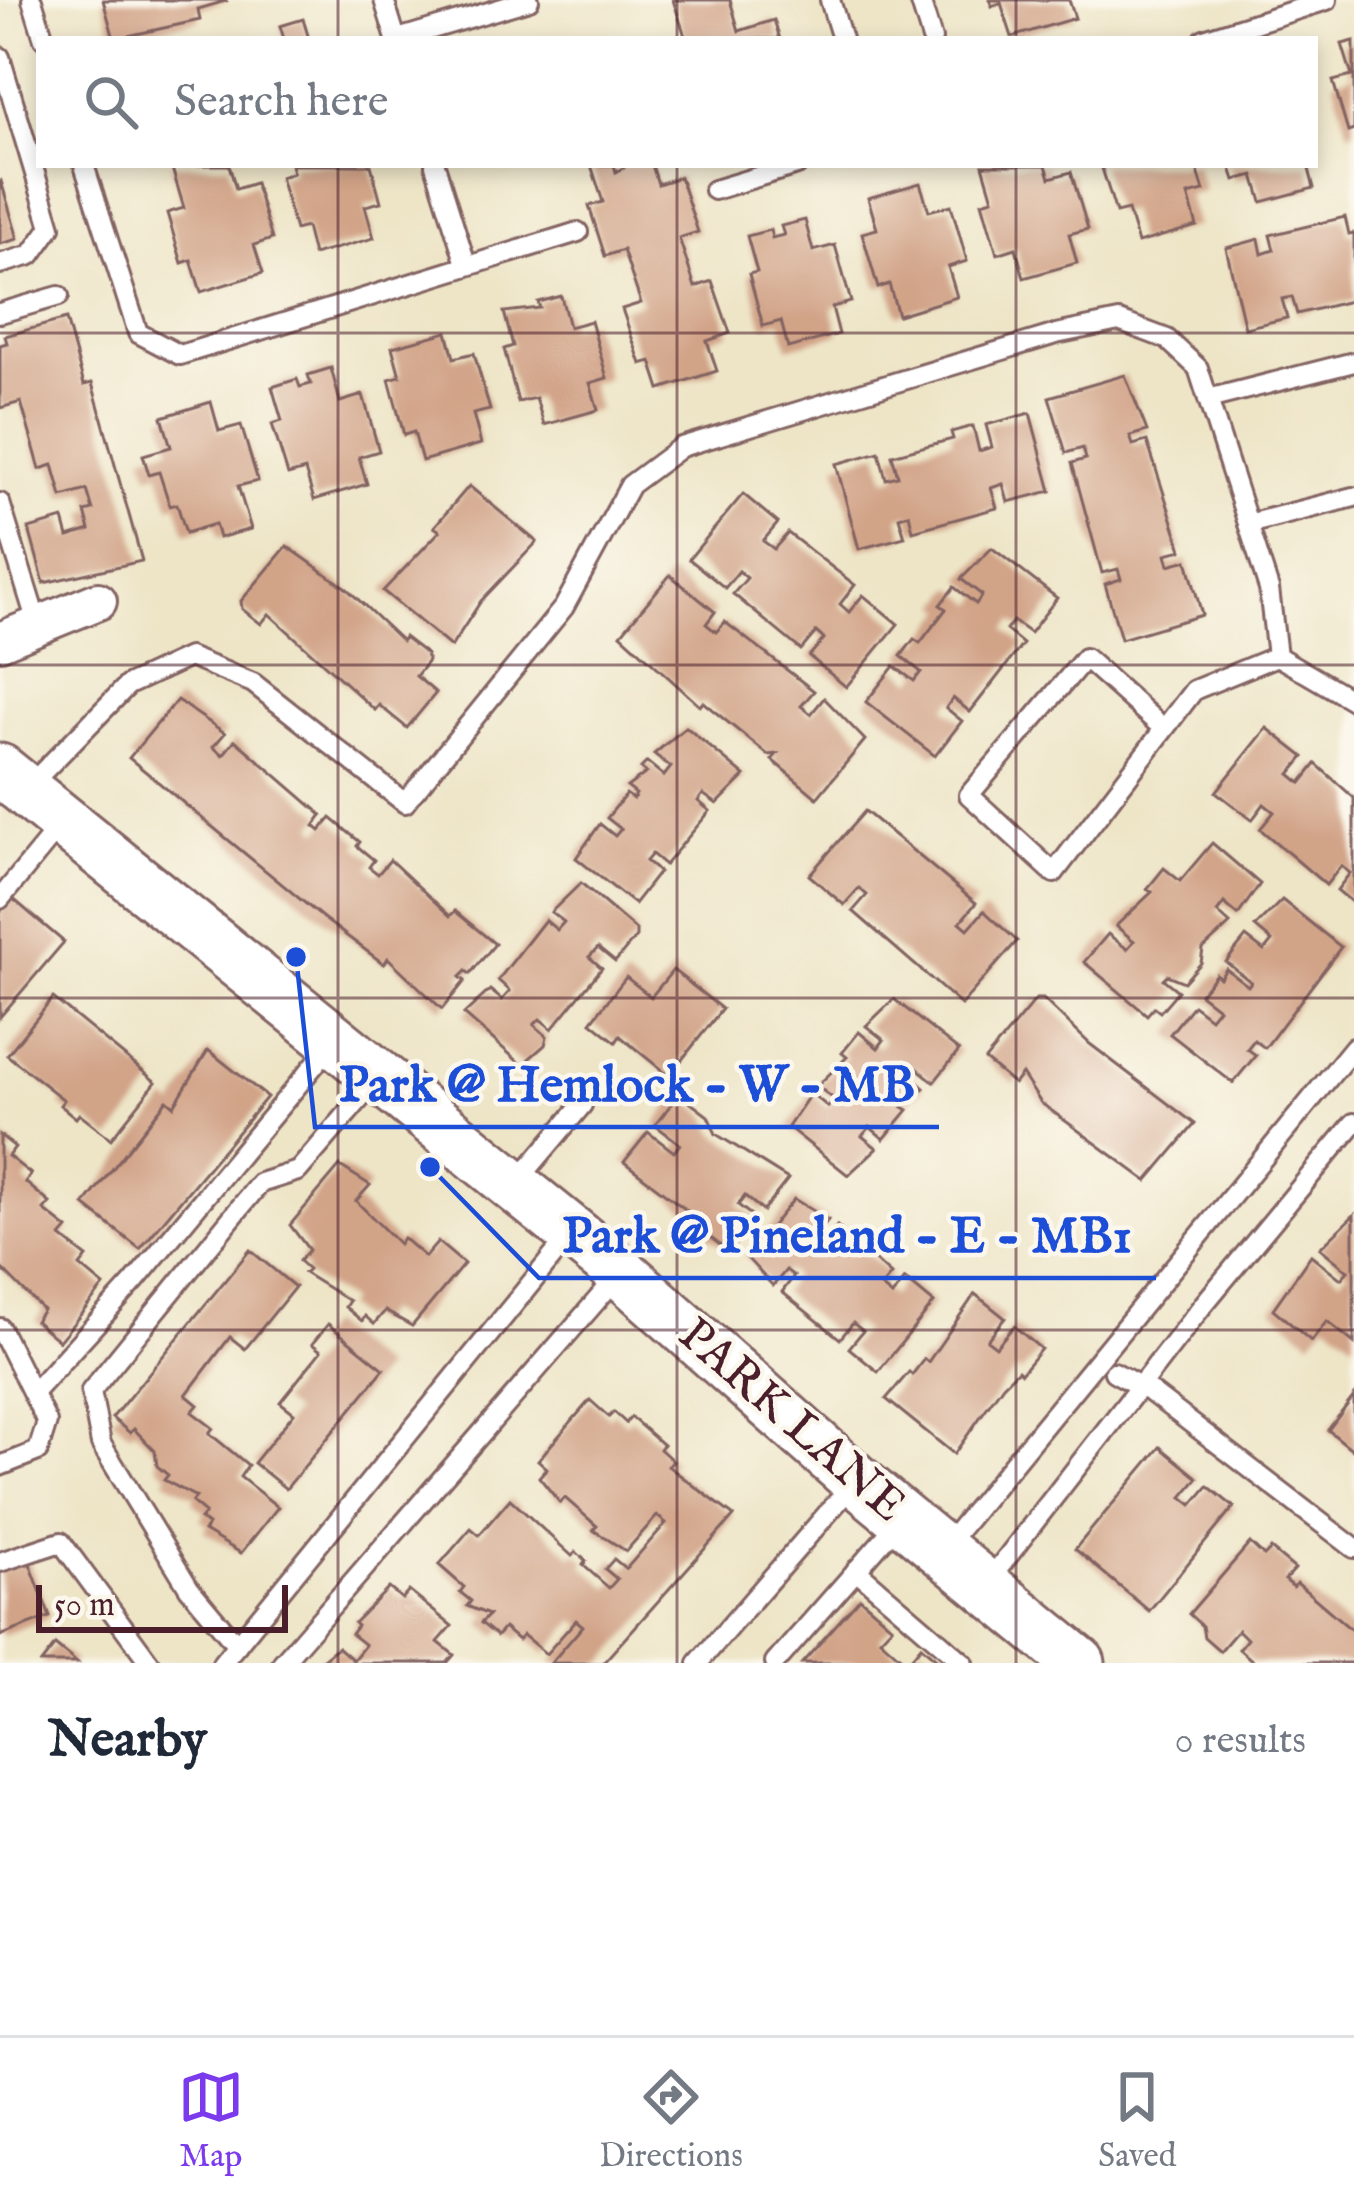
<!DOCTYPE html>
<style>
:root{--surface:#fff;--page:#f6f6f7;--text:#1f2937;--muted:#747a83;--line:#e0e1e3;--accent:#7c3aed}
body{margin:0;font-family:"IM FELL English",serif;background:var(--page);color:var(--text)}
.scale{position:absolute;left:36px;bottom:30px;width:252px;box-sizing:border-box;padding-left:12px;border:6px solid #4a1f2b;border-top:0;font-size:33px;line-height:42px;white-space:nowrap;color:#4a1f2b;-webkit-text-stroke:9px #fbf7ec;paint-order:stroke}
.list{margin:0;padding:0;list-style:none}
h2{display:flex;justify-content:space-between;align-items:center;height:156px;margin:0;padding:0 48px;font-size:51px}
h2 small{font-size:39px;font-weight:400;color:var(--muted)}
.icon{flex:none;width:66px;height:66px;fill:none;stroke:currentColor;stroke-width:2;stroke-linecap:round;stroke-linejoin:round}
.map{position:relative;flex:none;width:1354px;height:1663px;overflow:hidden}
.search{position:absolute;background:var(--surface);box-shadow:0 6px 18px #0003;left:36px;right:36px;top:36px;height:132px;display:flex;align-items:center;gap:30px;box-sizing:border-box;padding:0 42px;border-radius:0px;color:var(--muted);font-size:45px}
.sheet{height:372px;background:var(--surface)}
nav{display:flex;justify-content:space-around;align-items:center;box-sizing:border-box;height:168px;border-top:3px solid var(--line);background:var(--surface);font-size:33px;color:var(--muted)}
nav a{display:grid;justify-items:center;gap:6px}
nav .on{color:var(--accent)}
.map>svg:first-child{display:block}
.building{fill:#d1a387}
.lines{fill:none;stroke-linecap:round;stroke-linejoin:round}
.service-casing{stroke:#836462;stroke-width:24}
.minor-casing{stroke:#836462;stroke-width:42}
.secondary-casing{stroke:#836462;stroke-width:57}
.service{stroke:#fff;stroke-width:18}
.minor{stroke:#fff;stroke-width:36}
.secondary{stroke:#fff;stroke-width:51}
.grid{fill:none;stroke:#4a1f2b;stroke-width:3;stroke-opacity:0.55}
.labels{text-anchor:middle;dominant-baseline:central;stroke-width:9;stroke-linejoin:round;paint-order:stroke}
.street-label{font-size:48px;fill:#4a1f2b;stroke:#fbf7ec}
.leader{fill:none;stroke:#1d4ed8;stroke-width:4.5}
.callout-dot{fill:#1d4ed8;stroke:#fbf7ec;stroke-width:4.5}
.callout-label{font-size:51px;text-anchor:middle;font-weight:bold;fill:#1d4ed8;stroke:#fbf7ec;stroke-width:9;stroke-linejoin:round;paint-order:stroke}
</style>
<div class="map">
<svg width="1354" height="1663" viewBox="0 0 1354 1663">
<rect width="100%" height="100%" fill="#fbf7ec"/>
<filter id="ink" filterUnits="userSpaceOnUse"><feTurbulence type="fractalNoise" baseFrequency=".00833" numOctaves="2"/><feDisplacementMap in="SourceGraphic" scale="24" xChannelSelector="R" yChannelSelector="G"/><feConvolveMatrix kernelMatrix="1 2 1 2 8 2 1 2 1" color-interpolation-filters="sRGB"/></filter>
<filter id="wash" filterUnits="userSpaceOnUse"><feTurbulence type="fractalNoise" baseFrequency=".004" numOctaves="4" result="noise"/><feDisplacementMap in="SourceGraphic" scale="48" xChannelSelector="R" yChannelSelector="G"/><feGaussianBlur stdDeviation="2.7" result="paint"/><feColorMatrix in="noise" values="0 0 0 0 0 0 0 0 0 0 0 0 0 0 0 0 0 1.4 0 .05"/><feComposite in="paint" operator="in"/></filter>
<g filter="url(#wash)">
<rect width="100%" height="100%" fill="#eee5c7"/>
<g id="blocks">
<g class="building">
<polygon points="103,0 225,0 226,1 198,9 200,20 114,39"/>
<polygon points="673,0 730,0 739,31 774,20 780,39 686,39"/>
<polygon points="990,0 1069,0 1075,18 1012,37 1001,3 992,6"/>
<polygon points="303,19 309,39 284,39 280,26"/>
<polygon points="1354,41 1354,130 1348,132 1333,81 1352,76 1342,44"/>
<polygon points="171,165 229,165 236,189 255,183 272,239 254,245 263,273 201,292 191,260 182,263 167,213 184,208"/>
<polygon points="291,165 371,165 381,202 365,206 374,238 313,255 306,227 295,230 280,177 293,173"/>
<polygon points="591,165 614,165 616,172 628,165 652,165 658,184 680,177 698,232 679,238 695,287 712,281 730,333 707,341 717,371 660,389 651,361 641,364 622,309 641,303 623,250 605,256 589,206 603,202"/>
<polygon points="983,165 1046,165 1050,178 1071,172 1088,229 1069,234 1077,263 1024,278 1016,248 997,254 982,202 993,199"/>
<polygon points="1101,165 1196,165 1204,191 1188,195 1197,226 1138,243 1128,210 1116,213"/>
<polygon points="1230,165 1308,165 1314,188 1262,202 1254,175 1235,180"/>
<polygon points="1,181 18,239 0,244 0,182"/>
<polygon points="920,183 929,211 951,205 967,261 948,267 957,297 898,315 889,284 878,288 862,233 877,229 868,198"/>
<polygon points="1345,217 1349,234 1354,233 1354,300 1297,314 1292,297 1282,299 1287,318 1245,328 1226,248 1259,239 1262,254 1274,250 1270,235"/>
<polygon points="805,220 813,251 835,245 851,302 832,307 839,334 788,348 781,321 763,326 749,274 757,272 747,236 770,230 772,238 784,235 781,226"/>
<polygon points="561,296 569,327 591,321 607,378 590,383 598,410 544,425 536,398 518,402 504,349 513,346 504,312 540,308 538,302"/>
<polygon points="66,319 84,385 92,383 142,561 44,583 29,529 63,519 68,537 90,530 85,512 93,510 87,490 62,497 53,465 40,469 21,402 0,408 0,345 7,343 5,336"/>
<polygon points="447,332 454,358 474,353 490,410 473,414 481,444 422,461 414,432 404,435 389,379 400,376 392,347"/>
<polygon points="331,368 340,402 363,395 379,451 359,457 367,484 314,500 305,470 288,475 272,424 282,421 272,387 297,379 300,387 311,384 308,375"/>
<polygon points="1125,375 1147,431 1130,436 1133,445 1147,441 1182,550 1166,554 1169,565 1187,560 1202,615 1121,639 1105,584 1121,579 1118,569 1102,573 1072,463 1086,459 1083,448 1066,453 1049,397"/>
<polygon points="211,402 219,431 241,425 258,481 238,486 251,529 219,538 215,524 186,533 177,504 170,506 159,472 149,475 143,455 171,447 162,417"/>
<polygon points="1030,413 1051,491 1008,502 1003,484 991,488 997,508 913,531 909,514 899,517 905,537 859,549 836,464 879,452 886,479 898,476 892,455 953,439 951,432 973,426 979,451 992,447 986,425"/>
<polygon points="469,486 537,542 481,601 451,647 383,591 440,531 434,527"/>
<polygon points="743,494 778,523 763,541 774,549 788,533 855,585 840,604 849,612 863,595 898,624 846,687 809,656 824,639 816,632 801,650 733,594 747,578 739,571 725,588 689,559"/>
<polygon points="287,546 346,588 402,641 404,637 426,654 428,661 416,676 436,693 407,728 379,705 375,710 269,614 261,624 242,609 241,601"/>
<polygon points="992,548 1057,598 1030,633 1013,621 1006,630 1023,644 970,712 953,698 946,708 962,721 935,756 866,702 894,666 914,681 921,672 901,656 914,639 920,643 946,609 940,605 954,587 976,604 982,595 961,579"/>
<polygon points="670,575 715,612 706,624 716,632 725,622 814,691 801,706 811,714 824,698 865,740 817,798 772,760 777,754 768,755 703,702 700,706 621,634"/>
<polygon points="177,700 225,733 213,747 223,755 235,740 322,815 314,826 320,831 331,818 360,842 357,846 374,860 369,867 378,874 390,860 450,916 455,911 495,944 470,974 466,971 460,977 465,981 442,1009 388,958 384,964 323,918 129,758"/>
<polygon points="686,727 745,776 717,804 703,794 698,801 710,811 665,865 652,854 646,861 659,872 634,904 576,858 600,824 615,836 621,829 607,818 626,794 633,799 636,794 627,787 646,773 641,768 647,762 664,776 671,767 654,754"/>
<polygon points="1267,728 1304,757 1290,774 1301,783 1316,764 1354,798 1354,904 1337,890 1350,873 1341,866 1326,885 1260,829 1274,812 1264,804 1252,820 1216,792"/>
<polygon points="865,811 976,903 960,922 968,929 984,911 1017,941 961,1005 853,911 867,895 859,888 844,905 809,875"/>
<polygon points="1212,843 1260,884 1238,915 1224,903 1217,912 1230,924 1203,949 1201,963 1184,982 1167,975 1163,979 1178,991 1160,1012 1154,1007 1147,1015 1084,962 1108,934 1127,949 1134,941 1116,926 1152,892 1147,889 1164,868 1180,881"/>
<polygon points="581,883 636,930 636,937 615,962 598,948 589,957 602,968 552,1029 540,1019 534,1025 547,1036 545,1045 522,1065 464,1014 490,990 502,1000 510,991 498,980 545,920 557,930 564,922 551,912"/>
<polygon points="12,898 64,942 0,1017 0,912"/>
<polygon points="1282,900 1341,947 1265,1048 1254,1040 1247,1049 1256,1055 1233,1083 1170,1034 1193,1005 1210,1018 1218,1008 1200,994 1216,974 1220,978 1226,969 1248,986 1251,982 1226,962 1246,937 1264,951 1272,941 1255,927"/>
<polygon points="673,970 722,1009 669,1076 620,1036 616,1042 591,1022 626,977 651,997"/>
<polygon points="53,998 156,1082 111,1139 79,1114 76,1118 60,1105 64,1100 7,1055"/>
<polygon points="894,999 959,1051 934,1082 917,1068 910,1076 924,1088 903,1107 908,1110 884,1139 870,1127 862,1136 877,1148 848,1175 788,1127 811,1093 828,1107 834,1099 817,1086 847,1057 842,1053 859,1032 878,1048 884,1040 866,1026"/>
<polygon points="1036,999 1043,999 1090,1044 1195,1124 1147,1181 1041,1103 1022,1074 1014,1084 985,1060"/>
<polygon points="208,1050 267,1097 140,1249 84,1205 167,1100 174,1106"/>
<polygon points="679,1094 708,1116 716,1134 788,1179 763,1211 745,1196 738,1205 755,1218 729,1252 703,1232 707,1226 624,1162 648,1132 674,1152 680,1144 655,1125"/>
<polygon points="0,1135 15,1147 8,1156 31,1174 25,1182 50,1203 44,1210 68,1229 61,1237 87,1257 80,1266 104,1286 59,1341 35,1321 43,1310 0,1267"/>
<polygon points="340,1166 370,1185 356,1201 399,1244 403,1238 425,1257 438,1242 464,1264 412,1326 385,1311 374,1324 365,1316 362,1321 345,1307 349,1301 304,1273 308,1269 299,1261 309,1250 290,1225"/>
<polygon points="794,1199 828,1220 816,1235 824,1242 837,1226 891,1275 881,1287 892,1296 905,1279 934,1303 878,1372 849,1348 863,1331 853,1323 840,1339 782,1292 794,1276 786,1270 773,1286 746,1257"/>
<polygon points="1354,1215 1354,1343 1327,1321 1311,1341 1273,1309 1311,1255 1341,1279 1348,1271 1320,1248"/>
<polygon points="250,1250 295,1287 245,1349 230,1337 186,1395 198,1405 192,1412 213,1428 209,1433 248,1465 240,1477 278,1507 241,1553 204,1531 208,1525 200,1519 205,1513 192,1502 196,1497 164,1480 168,1475 157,1466 155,1451 134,1429 130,1433 112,1418"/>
<polygon points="975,1294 1005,1318 987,1340 996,1347 1014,1326 1041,1349 1021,1373 1018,1370 1003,1385 954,1454 886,1399 909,1372 912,1375 924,1359 928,1362"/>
<polygon points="328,1324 384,1369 286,1489 254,1463 294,1413 280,1402 321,1351 312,1344"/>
<polygon points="1354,1396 1354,1451 1328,1430"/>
<polygon points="590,1400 609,1417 614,1412 626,1423 631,1417 663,1445 660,1449 673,1461 668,1466 734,1516 603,1663 551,1663 583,1626 576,1620 546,1654 523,1635 518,1640 504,1628 497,1636 481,1623 489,1615 467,1606 471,1601 460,1592 464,1587 439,1565 471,1528 479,1535 510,1499 572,1556 576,1552 586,1561 583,1565 609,1588 617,1579 605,1569 614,1559 626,1569 666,1523 657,1516 626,1551 593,1530 597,1526 565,1498 560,1503 539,1477 547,1468 538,1460"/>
<polygon points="1160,1447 1198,1478 1182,1497 1192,1505 1208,1486 1234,1507 1149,1611 1075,1549"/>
<polygon points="1250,1543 1264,1556 1271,1549 1295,1569 1285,1580 1293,1587 1297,1583 1354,1632 1354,1663 1255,1663 1239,1649 1247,1639 1238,1630 1220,1651 1204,1637 1202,1626 1189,1614"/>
<polygon points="29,1561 50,1617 0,1636 0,1572"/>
<polygon points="389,1588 402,1599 409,1591 452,1626 438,1642 454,1655 447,1663 318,1663 338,1647 353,1660 365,1645 351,1634 357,1626 354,1623"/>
<polygon points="860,1598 892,1626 880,1639 907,1663 921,1646 941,1663 802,1663"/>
<polygon points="55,1645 77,1663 41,1663"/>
</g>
</g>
</g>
<g filter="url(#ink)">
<use href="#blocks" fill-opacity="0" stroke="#836462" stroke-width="3"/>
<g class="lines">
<defs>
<g id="service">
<polyline points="32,0 44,39"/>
<polyline points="384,0 396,39"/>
<polyline points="830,0 842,39"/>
<polyline points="920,0 932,39"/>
<polyline points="398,39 529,0"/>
<polyline points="1204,39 1327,0"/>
<polyline points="0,57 51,227 31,255 0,264"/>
<polyline points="84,165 138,333 180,355 578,232"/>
<polyline points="435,165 466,264"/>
<polyline points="714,190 797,165"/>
<polyline points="0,313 59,296"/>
<polyline points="1208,399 1354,362"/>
<polyline points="0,503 38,626"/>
<polyline points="1248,524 1354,497"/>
<polyline points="1277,656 1354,701"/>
<polyline points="28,787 128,685 189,657 253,683 405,803 564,607 630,485 681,447 1056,334 1119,321 1167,339 1198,368 1269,589 1277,656 1194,690 1054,873 969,795 1085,658 1164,729"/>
<polyline points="0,899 60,826"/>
<polyline points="517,1182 582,1105"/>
<polyline points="0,1328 47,1422 38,1451 0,1466"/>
<polyline points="1114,1372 1152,1393 1354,1548"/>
<polyline points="33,1393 134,1282 331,1045"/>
<polyline points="943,1549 1354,1047"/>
<polyline points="0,1562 61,1542 150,1663"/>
<polyline points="856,1570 964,1663"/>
<polyline points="987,1583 1203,1305 1354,1123"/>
<polyline points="237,1645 189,1588 101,1444 91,1391 260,1183 298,1171 378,1078"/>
<polyline points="222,1663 571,1234"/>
<polyline points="282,1663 618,1276"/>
<polyline points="698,1663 853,1484"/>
<polyline points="775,1663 899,1522"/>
</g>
<polyline id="minor" points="0,641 98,601"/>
<polyline id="secondary" points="0,770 621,1272 856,1480 1079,1663"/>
</defs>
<use href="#service" class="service-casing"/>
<use href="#minor" class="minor-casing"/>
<use href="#secondary" class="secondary-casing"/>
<use href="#service" class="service"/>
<use href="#minor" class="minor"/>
<use href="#secondary" class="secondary"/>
</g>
</g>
<path class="grid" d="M 338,0 L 338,39M 677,0 L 677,39M 1016,0 L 1016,39M 338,165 L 338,1663M 677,165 L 677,1663M 1016,165 L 1016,1663M 0,333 L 1354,333M 0,665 L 1354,665M 0,998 L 1354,998M 0,1330 L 1354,1330"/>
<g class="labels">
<g class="street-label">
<text transform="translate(791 1421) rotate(41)">PARK LANE</text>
</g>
</g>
<path class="leader" d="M296 957L315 1127H939M430 1167L539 1278H1156"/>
<g class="callout-dot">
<circle cx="296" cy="957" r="12"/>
<circle cx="430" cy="1167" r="12"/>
</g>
<g class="callout-label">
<text x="627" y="1101">Park @ Hemlock - W - MB</text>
<text x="847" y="1252">Park @ Pineland - E - MB1</text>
</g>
</svg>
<div class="scale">50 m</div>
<div class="search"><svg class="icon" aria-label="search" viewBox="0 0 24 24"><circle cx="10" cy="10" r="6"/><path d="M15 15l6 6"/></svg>Search here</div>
</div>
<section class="sheet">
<h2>Nearby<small>0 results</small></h2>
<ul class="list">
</ul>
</section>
<nav>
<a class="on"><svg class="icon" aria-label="map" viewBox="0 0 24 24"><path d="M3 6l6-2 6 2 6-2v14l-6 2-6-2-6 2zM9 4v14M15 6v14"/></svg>Map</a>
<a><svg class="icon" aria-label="directions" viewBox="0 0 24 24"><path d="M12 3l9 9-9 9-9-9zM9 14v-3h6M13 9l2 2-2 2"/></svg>Directions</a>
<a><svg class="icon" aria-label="saved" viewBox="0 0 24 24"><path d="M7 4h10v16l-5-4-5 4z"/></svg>Saved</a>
</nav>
